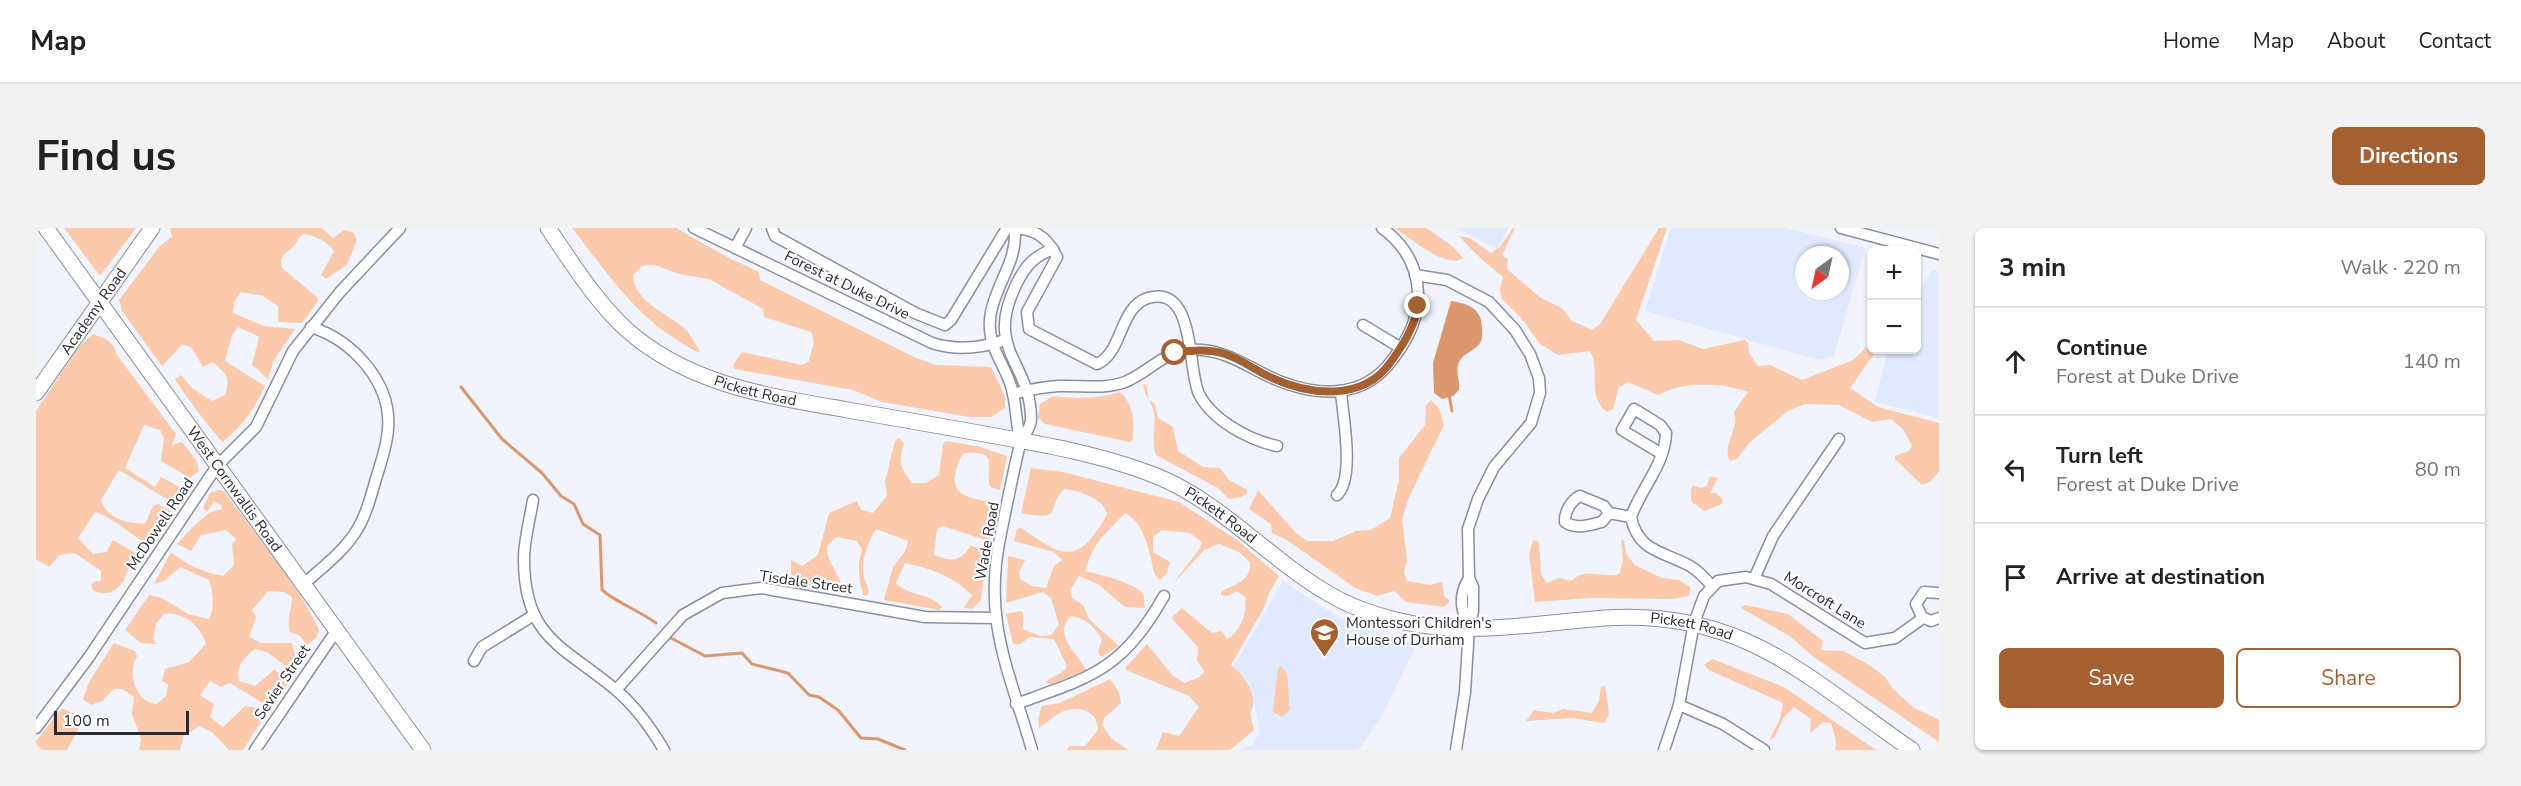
<!DOCTYPE html>
<meta charset="utf-8">
<style>
:root{--surface:#fff;--page:#f2f2f2;--text:#222;--muted:#767676;--line:#e0e0e0;--accent:#a56032}
body{margin:0;font-family:"Nunito Sans",sans-serif;background:var(--page);color:var(--text)}
.controls{position:absolute;right:18px;top:18px;display:grid;overflow:hidden;border-radius:9px;box-shadow:0 2px 4px #0004}
.controls button{width:54px;height:54px;display:grid;place-items:center;padding:0;border:0;border-bottom:2px solid var(--line);background:var(--surface);color:var(--text);font:30px sans-serif}
.compass{position:absolute;left:1759px;top:18px;width:54px;height:54px;border-radius:50%;background:var(--surface);box-shadow:0 2px 4px #0004;rotate:213deg}
.scale{position:absolute;left:18px;bottom:15px;width:135px;box-sizing:border-box;padding-left:6px;border:3px solid #292b33;border-top:0;font-size:16px;line-height:21px;white-space:nowrap;color:#292b33;-webkit-text-stroke:4px #fff;paint-order:stroke}
.stop{position:absolute;width:18px;height:18px;margin:-14px;border:4px solid #a56032;border-radius:50%;background:#fff}
.stop.end{background:#a56032;border-color:#fff;box-shadow:0 2px 6px #0008}
.list{margin:0;padding:0;list-style:none}
h2{display:flex;justify-content:space-between;align-items:center;height:78px;margin:0;padding:0 24px;font-size:26px}
h2 small{font-size:20px;font-weight:400;color:var(--muted)}
.list li{display:grid;grid-template-columns:39px 1fr auto;gap:18px;align-items:center;box-sizing:border-box;height:108px;padding:0 24px;border-top:2px solid var(--line)}
.list b{display:block;font-size:22px;white-space:nowrap}
.list p{margin:0;font-size:20px;white-space:nowrap;color:var(--muted)}
.list em{font-size:20px;font-style:normal;color:var(--muted)}
.actions{display:flex;gap:12px;padding:18px 24px}
.actions a{flex:1;padding:14px 0;border:2px solid var(--accent);border-radius:9px;text-align:center;font-size:21px;color:var(--accent)}
.actions .main{background:var(--accent);color:#fff}
.icon{flex:none;width:33px;height:33px;fill:none;stroke:currentColor;stroke-width:2;stroke-linecap:round;stroke-linejoin:round}
.map{position:relative;flex:none;width:1903px;height:522px;overflow:hidden;border-radius:9px}
header{display:flex;align-items:center;gap:36px;box-sizing:border-box;height:84px;padding:0 30px;background:var(--surface);border-bottom:2px solid var(--line)}
header strong{font-size:28px}
nav{display:flex;gap:33px;margin-inline-start:auto;font-size:21px}
.intro{display:flex;align-items:center;justify-content:space-between;box-sizing:border-box;height:144px;padding:0 36px}
h1{margin:0;font-size:42px}
.button{padding:15px 27px;border-radius:9px;background:var(--accent);color:#fff;font-size:21px;font-weight:700}
main{display:flex;gap:36px;padding:0 36px}
aside{flex:1;background:var(--surface);border-radius:9px;box-shadow:0 2px 4px #0004}
.map>svg:first-child{display:block}
.built{fill:#e0e9fe;fill-rule:evenodd}
.green{fill:#fbc9ab}
.water{fill:#db986e}
.lines{fill:none;stroke-linecap:round;stroke-linejoin:round}
.stream{stroke:#db986e;stroke-width:3}
.street-casing{stroke:#888fa1;stroke-width:13}
.secondary-casing{stroke:#888fa1;stroke-width:17}
.street{stroke:#fff;stroke-width:10}
.secondary{stroke:#fff;stroke-width:15}
.route{stroke:#a56032;stroke-width:8}
.labels{text-anchor:middle;dominant-baseline:central;stroke-width:4.5;stroke-linejoin:round;paint-order:stroke}
.street-label{font-size:15px;fill:#292b33;stroke:#fff}
.poi-label{font-size:15px;fill:#292b33;stroke:#fff;text-anchor:start}
</style>
<header>
<strong>Map</strong>
<nav><a>Home</a><a>Map</a><a>About</a><a>Contact</a></nav>
</header>
<div class="intro"><h1>Find us</h1><a class="button">Directions</a></div>
<main>
<div class="map">
<svg width="1903" height="522" viewBox="0 0 1903 522">
<rect width="100%" height="100%" fill="#f1f4fc"/>
<g class="built">
<polygon points="1420,0 1472,0 1462,21"/>
<path d="M 1635,0 L 1750,0 L 1829,20 L 1798,128 L 1784,132 L 1609,83 ZM 1768,27 L 1804,27 L 1804,63 L 1768,63 Z"/>
<polygon points="1896,42 1903,44 1903,190 1839,174 1852,122 1880,122 1881,67"/>
<polygon points="1247,353 1304,390 1380,417 1345,490 1322,522 1201,522 1216,518 1224,504 1214,455 1196,441"/>
</g>
<g class="green">
<polygon points="28,0 100,0 64,48"/>
<path d="M 134,0 L 286,0 L 297,10 L 308,2 L 318,5 L 321,12 L 311,37 L 290,51 L 285,47 L 298,23 C 291,13 278,7 267,6 C 262,9 261,15 257,19 C 249,27 243,26 246,40 L 281,69 L 282,73 L 266,95 L 242,94 L 242,78 L 227,68 L 205,64 L 198,74 L 197,85 L 228,98 L 259,101 L 238,132 L 232,151 L 216,137 L 223,109 L 202,99 L 196,107 L 189,133 L 229,158 C 219,181 207,197 187,214 C 181,210 142,158 139,151 L 145,147 L 156,160 L 176,173 L 189,167 C 195,149 190,146 177,134 L 167,139 L 155,119 L 146,117 L 126,138 L 86,83 L 83,72 L 124,18 L 136,9 Z"/>
<path d="M 536,0 L 640,0 L 691,29 L 723,44 L 724,52 L 878,129 L 900,137 L 955,139 L 969,168 L 969,180 L 955,189 L 933,189 L 846,174 L 817,162 L 698,141 L 697,137 L 706,124 L 766,137 L 773,133 L 778,114 L 775,104 L 728,89 L 727,81 L 673,51 L 643,46 L 619,37 L 606,38 L 597,47 C 598,74 630,84 648,100 C 655,106 659,116 664,123 L 661,124 C 602,93 576,51 536,0 Z"/>
<path d="M 1359,0 L 1390,0 L 1415,17 L 1427,30 C 1411,42 1374,10 1359,0 Z"/>
<path d="M 1477,0 L 1479,0 L 1466,27 L 1472,31 L 1471,41 L 1505,70 L 1526,80 L 1536,93 L 1556,102 L 1564,96 L 1623,0 L 1631,0 L 1600,92 L 1618,113 L 1643,112 L 1667,121 L 1709,112 L 1712,115 L 1713,125 L 1722,138 L 1734,137 L 1766,152 L 1817,132 L 1835,115 L 1836,122 L 1841,122 L 1814,160 L 1842,179 L 1903,195 L 1903,243 L 1895,253 L 1886,257 L 1859,231 L 1859,228 L 1873,223 L 1876,218 L 1867,201 L 1855,191 L 1836,194 L 1803,177 L 1769,176 L 1752,183 L 1714,214 L 1701,231 L 1694,233 C 1685,219 1704,199 1698,184 L 1712,164 C 1683,154 1649,153 1622,167 L 1592,154 L 1583,159 L 1577,181 L 1571,184 C 1550,168 1565,142 1554,123 L 1522,127 L 1504,116 L 1486,91 L 1466,71 L 1464,62 L 1467,49 C 1451,36 1436,23 1423,8 L 1434,10 L 1455,25 L 1464,19 Z"/>
<path d="M 57,106 C 71,112 76,111 81,127 L 140,206 L 136,217 L 146,214 L 161,233 L 163,243 L 154,250 L 125,233 L 128,210 L 124,202 L 108,197 L 89,240 L 119,259 L 125,249 L 143,259 L 145,269 L 139,274 L 134,273 L 83,242 L 65,272 C 71,291 90,295 109,296 L 117,278 L 122,276 L 135,283 L 135,288 L 115,318 C 94,307 83,293 59,284 L 42,310 L 57,326 L 70,324 L 77,312 L 105,328 C 102,335 97,337 92,342 C 89,346 90,352 86,355 C 78,366 68,368 57,362 L 55,357 L 59,353 L 65,353 L 65,343 L 39,325 L 24,327 L 13,339 L 0,331 L 0,183 L 42,120 Z"/>
<path d="M 1110,156 L 1113,172 L 1119,176 L 1122,190 L 1137,199 L 1142,223 L 1167,239 L 1184,240 L 1192,251 L 1211,262 L 1211,265 L 1205,269 L 1193,271 L 1182,260 L 1120,227 C 1115,212 1120,198 1118,184 C 1116,175 1109,167 1107,157 Z"/>
<path d="M 1084,164 C 1098,175 1098,196 1097,211 L 1094,214 L 1009,196 L 1002,189 L 1004,176 L 1017,168 C 1040,171 1062,171 1084,164 Z"/>
<polygon points="1395,172 1403,180 1408,197 1373,269 1366,291 1371,332 1368,344 1371,353 1394,357 1406,354 1408,368 1414,373 1408,379 1370,374 1358,363 1341,368 1319,360 1254,314 1236,305 1235,296 1213,281 1222,262 1259,304 1271,313 1297,313 1320,303 1335,302 1354,290 1363,252 1363,230 1389,197 1390,177"/>
<path d="M 863,210 L 868,215 C 862,233 864,240 876,255 L 890,255 L 903,247 L 907,216 L 910,213 L 941,218 L 971,228 L 964,262 L 954,259 C 949,236 964,223 928,225 C 922,231 921,239 919,247 C 915,272 944,271 962,275 L 952,313 L 907,298 L 901,301 L 898,327 C 913,333 925,335 934,318 L 951,321 L 945,372 L 936,381 L 928,380 L 936,367 C 916,348 896,341 869,335 L 860,355 C 873,369 894,364 906,379 L 903,382 L 848,372 L 857,339 L 870,322 L 872,313 L 840,301 C 833,313 826,329 827,343 C 827,352 834,358 832,367 L 828,368 C 822,351 821,339 826,321 L 821,313 L 800,309 L 791,318 C 790,336 805,345 806,362 L 761,357 L 755,351 L 755,332 L 766,338 L 782,327 L 793,285 L 821,273 L 825,282 L 837,285 L 851,268 L 849,254 L 859,213 Z"/>
<path d="M 995,240 L 1027,244 L 1143,274 L 1201,312 L 1243,348 L 1233,365 L 1229,378 L 1195,437 C 1209,449 1224,467 1214,486 L 1218,502 L 1194,522 L 1120,522 L 1127,504 L 1143,508 L 1163,479 L 1153,468 L 1090,442 L 1090,439 L 1111,416 L 1137,448 L 1149,455 C 1157,450 1165,452 1168,443 L 1161,433 L 1162,419 L 1137,392 L 1136,389 L 1146,380 L 1176,405 L 1186,403 L 1191,411 C 1206,402 1211,385 1209,369 L 1201,363 L 1191,368 L 1185,367 L 1185,364 C 1199,355 1215,355 1214,334 L 1203,324 L 1183,316 L 1168,322 L 1137,356 L 1164,320 L 1166,314 L 1154,305 L 1126,302 L 1117,309 L 1117,324 L 1134,334 L 1131,345 L 1124,352 L 1119,347 C 1113,325 1110,296 1089,285 C 1066,310 1060,310 1049,343 C 1062,346 1100,355 1107,366 C 1109,370 1108,376 1109,380 L 1089,379 L 1062,356 L 1043,348 L 1034,362 L 1036,370 L 1048,378 L 1053,391 L 1083,418 L 1065,429 L 1062,424 L 1066,411 C 1059,399 1049,390 1035,388 C 1016,407 1041,424 1050,442 L 1014,457 L 1010,454 C 1016,447 1026,448 1031,438 L 1018,411 L 994,409 L 984,416 L 977,416 L 970,386 L 984,383 L 987,384 L 987,401 L 1004,408 L 1015,407 L 1023,397 L 1015,370 L 1007,364 L 970,375 L 972,328 L 989,332 L 983,344 L 984,351 L 996,358 L 1010,360 L 1018,338 L 1026,332 L 1018,324 L 978,313 L 981,301 L 985,300 C 1009,315 1033,340 1056,309 C 1062,302 1068,294 1071,285 C 1066,270 1044,263 1029,261 C 1008,279 1031,294 985,285 Z"/>
<polygon points="1674,248 1682,250 1674,265 1680,265 1687,272 1686,276 1668,283 1655,273 1655,260 1657,258 1665,260 1671,258"/>
<path d="M 182,262 L 188,263 C 220,308 260,352 283,402 L 280,410 L 271,417 L 264,408 L 254,404 C 250,391 256,382 256,369 L 248,364 L 232,363 L 216,382 L 220,389 L 213,409 L 225,415 L 256,415 L 260,432 L 259,445 L 231,424 L 219,421 C 208,430 199,438 203,453 L 219,458 L 238,442 L 255,452 L 233,479 L 194,455 L 185,459 L 174,453 L 164,467 L 178,476 L 174,489 L 187,499 L 209,478 L 220,480 L 228,489 L 207,522 L 193,522 L 176,504 L 163,498 L 148,508 L 144,522 L 103,522 L 105,511 L 96,486 L 98,469 L 86,461 L 78,461 L 66,473 L 55,477 L 47,471 L 53,454 L 78,415 L 99,423 L 101,428 C 91,445 99,474 121,476 L 130,468 L 132,457 L 126,453 L 129,441 L 153,434 L 170,416 C 165,398 147,383 128,386 L 120,396 L 117,411 L 121,416 L 105,415 L 89,402 L 113,367 L 126,370 L 152,386 L 173,391 C 179,381 177,363 173,352 L 144,339 L 128,353 L 118,356 L 135,324 C 151,337 166,344 187,348 L 198,337 L 196,317 L 200,311 L 190,302 L 165,307 L 155,323 L 141,316 C 150,306 172,280 185,282 L 186,278 L 178,273 L 171,284 L 167,280 L 174,265 Z"/>
<path d="M 1500,312 L 1503,314 L 1505,346 L 1511,355 L 1523,350 L 1535,353 C 1549,339 1564,349 1581,347 L 1584,345 L 1587,331 L 1585,312 L 1588,312 L 1590,326 L 1599,337 L 1626,350 L 1643,352 L 1655,360 L 1653,368 L 1636,371 L 1555,370 L 1499,374 L 1493,326 L 1497,313 Z"/>
<polygon points="1709,377 1752,386 1787,413 1785,422 1807,423 1832,436 1849,449 1857,461 1878,480 1903,492 1903,514 1779,430 1755,409 1705,380"/>
<polygon points="1676,431 1748,459 1840,522 1799,522 1800,513 1795,495 1787,494 1774,505 1775,491 1758,479 1748,489 1738,510 1733,512 1744,491 1747,475 1673,442 1668,437"/>
<polygon points="1245,438 1251,446 1254,482 1246,489 1237,484 1242,440"/>
<path d="M 1074,451 L 1083,464 L 1085,475 L 1068,490 L 1066,497 L 1075,510 L 1092,522 L 1031,522 L 1033,518 L 1049,518 L 1062,502 C 1062,486 1048,478 1032,482 C 1023,483 1011,495 1003,500 L 1002,491 L 1006,478 L 1024,475 Z"/>
<polygon points="1569,458 1573,486 1568,495 1536,490 1490,493 1498,482 1517,485 1527,481 1556,485 1563,473 1565,459"/>
<polygon points="26,480 43,488 44,498 31,522 0,522 0,513"/>
</g>
<path class="water" d="M 1415,73 C 1434,76 1446,81 1446,101 C 1446,106 1447,111 1444,115 C 1439,123 1427,125 1423,134 C 1419,143 1424,152 1423,162 L 1417,168 L 1406,171 L 1398,165 L 1397,135 Z"/>
<g class="lines">
<g class="stream">
<path d="M 425,159 L 466,211 L 506,245 L 525,268 L 538,276 L 547,296 L 564,307 L 566,362 C 583,376 602,382 620,395"/>
<polyline points="1413,167 1416,183"/>
<polyline points="635,410 669,428 706,425 716,436 752,445 773,467 783,469 802,482 825,510 842,511 869,522"/>
</g>
<defs>
<g id="street">
<path d="M 658,0 L 896,115 C 921,123 946,120 969,112"/>
<path d="M 736,0 L 739,8 L 879,85 L 909,97 L 915,92 L 971,0 C 996,0 1010,6 1021,29 L 991,84 L 993,101 L 1061,136 C 1087,125 1083,79 1112,70 C 1160,56 1151,141 1163,166 C 1176,192 1213,212 1241,218"/>
<path d="M 979,0 C 981,35 962,51 955,84 C 949,117 966,130 975,158 C 981,176 979,195 985,213"/>
<polyline points="1805,0 1903,26"/>
<polyline points="699,20 710,0"/>
<polyline points="1379,47 1411,52 1453,74 1479,102 1494,126 1503,150 1504,165 1495,195 1458,239 1442,271 1432,301 1433,350 1437,359 1437,383 1433,400 1429,464 1420,522"/>
<polyline points="1327,97 1365,120"/>
<path d="M 977,166 C 992,162 1007,159 1022,158 C 1045,157 1067,162 1089,154 C 1113,144 1127,124 1154,122 C 1186,120 1207,136 1234,149 C 1278,169 1327,173 1357,131 C 1372,111 1383,90 1382,65 C 1381,37 1368,16 1346,0"/>
<path d="M 1626,226 L 1586,202 L 1598,181 L 1624,197 L 1630,205 C 1629,237 1605,260 1595,289 C 1602,324 1627,323 1654,338 C 1662,343 1669,350 1675,357"/>
<path d="M 1301,267 C 1319,250 1307,189 1305,164"/>
<path d="M 497,272 C 494,291 488,312 488,331 C 488,411 528,418 580,462 C 599,478 615,500 628,522"/>
<path d="M 1573,285 L 1566,294 C 1553,297 1541,302 1529,294 C 1528,285 1535,272 1544,268 L 1568,278 L 1573,285 L 1595,289"/>
<path d="M 1433,350 C 1422,368 1425,381 1433,400"/>
<polyline points="1718,351 1737,308 1803,211"/>
<path d="M 267,357 C 284,341 306,325 319,305 C 329,290 334,272 339,254 C 344,237 351,219 352,201 C 356,154 316,112 275,99"/>
<polyline points="1903,365 1888,364 1880,376 1886,389 1895,393 1903,390"/>
<polyline points="438,433 446,419 498,387"/>
<polyline points="580,462 647,387 686,365 725,360 889,389 958,390"/>
<path d="M 980,476 C 1057,448 1085,443 1128,368"/>
<polyline points="1643,477 1687,496 1728,522"/>
<polyline points="0,500 53,429 181,238 220,199 257,123 304,64 364,0"/>
<polyline points="219,522 300,403"/>
<path d="M 996,522 C 973,442 946,392 965,305 C 971,275 977,245 984,216 C 987,207 995,201 995,191 C 995,134 948,123 980,57 C 989,38 997,29 1017,21"/>
<polyline points="1628,522 1643,477 1658,395 1668,368 1682,353 1710,349 1735,356 1829,415 1859,410 1887,390"/>
</g>
<g id="secondary">
<path id="s1" d="M 10,0 L 387,522"/>
<path id="s2" d="M 512,0 C 536,35 560,74 591,102 C 653,157 733,168 811,182 C 866,191 921,201 976,211 C 1026,220 1076,230 1123,249 C 1187,276 1234,332 1293,366 C 1315,379 1339,387 1364,393 C 1430,409 1502,395 1569,390 C 1707,381 1770,449 1876,522"/>
<path id="s3" d="M 0,165 L 116,0"/>
</g>
</defs>
<use href="#street" class="street-casing"/>
<use href="#secondary" class="secondary-casing"/>
<use href="#street" class="street"/>
<use href="#secondary" class="secondary"/>
</g>
<g class="lines">
<path class="route" d="M 1139,125 C 1156,122 1173,121 1189,126 C 1205,131 1219,142 1234,149 C 1273,167 1326,174 1354,135 C 1367,117 1378,100 1382,78"/>
</g>
<defs>
<symbol id="school-pin" viewBox="-11 -11 22 30"><path d="M0 17L-7.5 6A9.5 9.5 0 1 1 7.5 6Z" fill="#a56032" stroke="#fff"/><path d="M0-5L7-2L0 1L-7-2ZM-4 1L0 2.5L4 1V4Q0 6-4 4Z" fill="#fff"/></symbol>
</defs>
<g fill-rule="evenodd">
<use href="#school-pin" x="1272" y="388" width="33" height="45"/>
</g>
<g class="labels">
<g class="street-label">
<text transform="translate(811 57) rotate(26)">Forest at Duke Drive</text>
<text stroke="none"><textPath href="#s3" startOffset="100">Academy Road</textPath></text>
<text stroke="none"><textPath href="#s2" startOffset="273">Pickett Road</textPath></text>
<text stroke="none"><textPath href="#s1" startOffset="322">West Cornwallis Road</textPath></text>
<text stroke="none"><textPath href="#s2" startOffset="759">Pickett Road</textPath></text>
<text transform="translate(124 296) rotate(-56)">McDowell Road</text>
<text transform="translate(951 313) rotate(-80)">Wade Road</text>
<text transform="translate(770 354) rotate(8)">Tisdale Street</text>
<text transform="translate(1789 372) rotate(32)">Morcroft Lane</text>
<text stroke="none"><textPath href="#s2" startOffset="1263">Pickett Road</textPath></text>
<text transform="translate(246 454) rotate(-56)">Sevier Street</text>
</g>
<g class="poi-label">
<text x="1310" y="395">Montessori Children's<tspan x="1310" dy="17">House of Durham</tspan></text>
</g>
</g>
</svg>
<div class="controls">
<button>+</button>
<button>−</button>
</div>
<svg class="compass" viewBox="-18 -18 36 36"><path d="M0-13l5 13h-10z" fill="#e53935"/><path d="M0 13l5-13h-10z" fill="#767676"/></svg>
<div class="scale">100 m</div>
<div class="stop" style="left:1139px;top:125px"></div>
<div class="stop end" style="left:1382px;top:78px"></div>
</div>
<aside>
<h2>3 min<small>Walk · 220 m</small></h2>
<ul class="list">
<li><svg class="icon" aria-label="ahead" viewBox="0 0 24 24"><path d="M12 20V5M6 11l6-6 6 6"/></svg><div><b>Continue</b><p>Forest at Duke Drive</p></div><em>140 m</em></li>
<li><svg class="icon" aria-label="left" viewBox="0 0 24 24"><path d="M17 20v-9H6M10 6l-5 5 5 5"/></svg><div><b>Turn left</b><p>Forest at Duke Drive</p></div><em>80 m</em></li>
<li><svg class="icon" aria-label="arrive" viewBox="0 0 24 24"><path d="M6 21V4h12l-3 4 3 4H6"/></svg><div><b>Arrive at destination</b></div></li>
</ul>
<div class="actions"><a class="main">Save</a><a>Share</a></div>
</aside>
</main>
